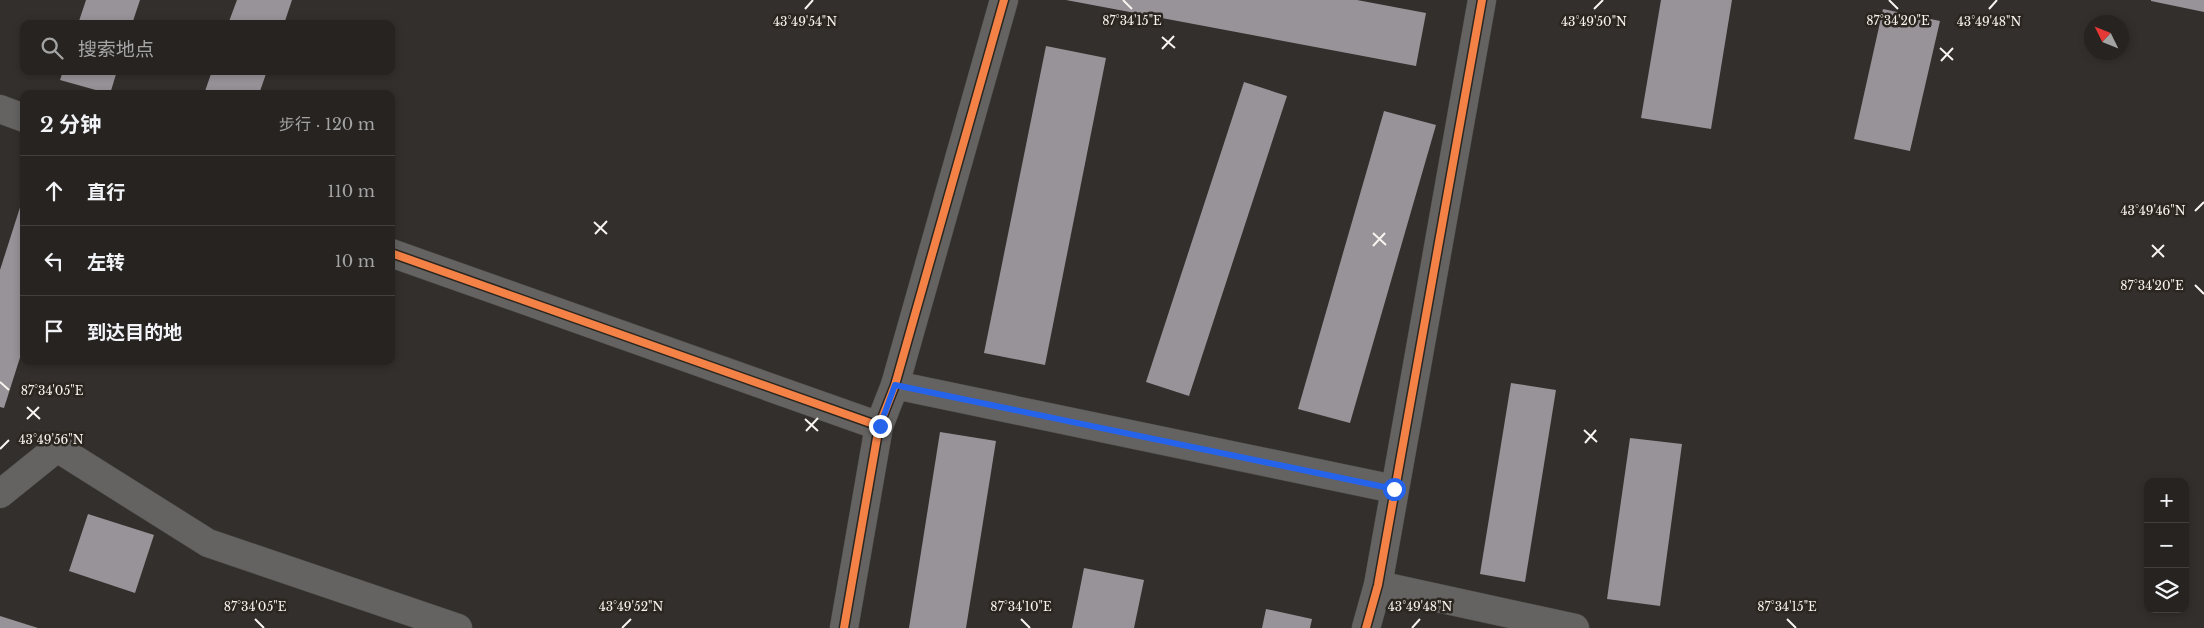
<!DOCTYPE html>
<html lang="zh">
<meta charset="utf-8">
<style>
:root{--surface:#262321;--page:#322f2e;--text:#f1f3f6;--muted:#a4a4a5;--line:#42403f}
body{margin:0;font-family:"Libre Baskerville","Noto Sans SC",serif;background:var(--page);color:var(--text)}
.controls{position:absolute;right:15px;bottom:15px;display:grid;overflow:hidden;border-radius:10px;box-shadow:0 2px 8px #0003}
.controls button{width:45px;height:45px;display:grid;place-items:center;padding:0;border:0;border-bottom:1px solid var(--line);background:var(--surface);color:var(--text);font:25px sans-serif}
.compass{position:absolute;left:2084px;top:15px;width:45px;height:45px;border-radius:50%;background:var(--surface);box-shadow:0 2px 8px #0003;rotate:313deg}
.stop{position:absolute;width:15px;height:15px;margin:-11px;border:4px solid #2563eb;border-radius:50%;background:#fff}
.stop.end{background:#2563eb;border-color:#fff;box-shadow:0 1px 5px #0008}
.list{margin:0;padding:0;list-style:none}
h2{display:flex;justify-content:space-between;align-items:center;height:65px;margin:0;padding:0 20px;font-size:21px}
h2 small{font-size:16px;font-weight:400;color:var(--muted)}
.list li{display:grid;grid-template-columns:32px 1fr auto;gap:15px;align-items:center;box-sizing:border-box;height:70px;padding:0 20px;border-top:1px solid var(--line)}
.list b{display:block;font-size:19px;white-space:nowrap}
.list em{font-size:16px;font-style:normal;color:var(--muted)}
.icon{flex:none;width:28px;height:28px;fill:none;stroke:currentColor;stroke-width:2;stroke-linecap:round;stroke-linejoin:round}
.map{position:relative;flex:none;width:2204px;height:628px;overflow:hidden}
.search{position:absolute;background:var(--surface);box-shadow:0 2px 8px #0003;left:20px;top:20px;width:375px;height:55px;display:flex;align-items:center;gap:12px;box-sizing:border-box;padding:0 18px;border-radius:10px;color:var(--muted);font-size:19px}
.panel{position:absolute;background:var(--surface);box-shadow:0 2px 8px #0003;left:20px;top:90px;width:375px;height:275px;border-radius:10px}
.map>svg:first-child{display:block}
.building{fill:#989398}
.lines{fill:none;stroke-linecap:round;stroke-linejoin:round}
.street-casing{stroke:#4e4c49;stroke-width:29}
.street{stroke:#656361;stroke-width:28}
.cycleway-casing{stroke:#2b261f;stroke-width:11}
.cycleway{stroke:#f48246;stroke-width:8}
.route{stroke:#2563eb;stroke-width:6}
.ticks{fill:none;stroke:#f8f4f0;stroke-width:2}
.ticks-label{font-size:12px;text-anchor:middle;fill:#f8f4f0;stroke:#2b261f;stroke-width:5;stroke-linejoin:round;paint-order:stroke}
</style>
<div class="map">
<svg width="2204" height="628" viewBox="0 0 2204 628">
<rect width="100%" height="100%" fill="#322f2c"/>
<g class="building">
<polygon points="86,0 140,0 132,24 78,24"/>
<polygon points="237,0 292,0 284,24 228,24"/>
<polygon points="1066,0 1357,0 1426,13 1416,66"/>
<polygon points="1661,0 1732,0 1711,129 1641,118"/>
<polygon points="2204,0 2204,12 2151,1 2151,0"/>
<polygon points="1883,9 1940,21 1910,151 1854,139"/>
<polygon points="1046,46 1106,58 1045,365 984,353"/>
<polygon points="63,71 117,71 110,94 60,80"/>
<polygon points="212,71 267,71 259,94 204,94"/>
<polygon points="1244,82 1287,96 1189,396 1146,382"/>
<polygon points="1384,111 1436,125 1350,423 1298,409"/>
<polygon points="23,198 24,345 4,408 0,407 0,270"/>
<polygon points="1511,383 1556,390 1525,582 1480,574"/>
<polygon points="940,432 996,441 966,628 909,628"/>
<polygon points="1630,438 1682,444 1660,606 1607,599"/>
<polygon points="88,514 154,535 135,593 69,571"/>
<polygon points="1084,568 1144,580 1134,628 1072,628"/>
<polygon points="1266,609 1312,619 1310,628 1262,628"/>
<polygon points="0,616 38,628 0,628"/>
</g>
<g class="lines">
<defs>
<g id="street">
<polyline points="0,109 24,118"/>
<polyline points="391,253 879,426"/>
<polyline points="895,385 1394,489"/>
<polyline points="0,494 57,448 208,543 458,628"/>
<polyline points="1378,585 1575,628"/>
<polyline points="844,628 879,426 895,385 1004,0"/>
<polyline points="1366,628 1378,585 1482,0"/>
</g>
</defs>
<use href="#street" class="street-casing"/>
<use href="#street" class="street"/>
<defs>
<g id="cycleway">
<polyline points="391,253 879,426"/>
<polyline points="844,628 879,426 895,385 1004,0"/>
<polyline points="1366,628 1378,585 1482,0"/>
</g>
</defs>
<use href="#cycleway" class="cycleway-casing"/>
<use href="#cycleway" class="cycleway"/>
</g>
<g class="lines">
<polyline class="route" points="880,426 895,385 1394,489"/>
</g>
<path class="ticks" d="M 1123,0 L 1132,9M 1889,0 L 1898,9M 805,9 L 813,0M 1594,9 L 1603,0M 1989,9 L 1997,0M 1162,37 L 1175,48M 1940,48 L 1953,60M 1162,49 L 1174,36M 1941,61 L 1953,48M 2195,211 L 2204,202M 594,222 L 607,234M 1373,233 L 1386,245M 595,234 L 607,221M 2152,245 L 2164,257M 1373,246 L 1385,233M 2152,257 L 2164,245M 2195,285 L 2204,294M 0,382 L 9,390M 27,407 L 40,419M 27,419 L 39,407M 805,419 L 818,431M 1584,430 L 1597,442M 806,431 L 818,418M 1585,443 L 1596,430M 0,449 L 9,440M 255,619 L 264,628M 1021,619 L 1030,628M 1787,619 L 1796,628M 622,628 L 631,619M 1412,628 L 1420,619"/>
<g class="ticks-label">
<text x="1898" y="25">87°34'20"E</text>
<text x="1132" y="25">87°34'15"E</text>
<text x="805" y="26">43°49'54"N</text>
<text x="1594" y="26">43°49'50"N</text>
<text x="1989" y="26">43°49'48"N</text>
<text x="2153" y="215">43°49'46"N</text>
<text x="2152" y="290">87°34'20"E</text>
<text x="52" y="395">87°34'05"E</text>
<text x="51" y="444">43°49'56"N</text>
<text x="631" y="611">43°49'52"N</text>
<text x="1420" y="611">43°49'48"N</text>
<text x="255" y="611">87°34'05"E</text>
<text x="1021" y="611">87°34'10"E</text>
<text x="1787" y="611">87°34'15"E</text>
</g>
</svg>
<div class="controls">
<button>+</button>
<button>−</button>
<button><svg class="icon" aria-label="layers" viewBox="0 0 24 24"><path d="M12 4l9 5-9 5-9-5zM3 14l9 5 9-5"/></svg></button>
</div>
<svg class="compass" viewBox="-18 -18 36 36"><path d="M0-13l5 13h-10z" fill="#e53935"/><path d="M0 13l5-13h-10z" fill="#a4a4a5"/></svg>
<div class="stop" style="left:1394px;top:489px"></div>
<div class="stop end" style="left:880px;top:426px"></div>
<div class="search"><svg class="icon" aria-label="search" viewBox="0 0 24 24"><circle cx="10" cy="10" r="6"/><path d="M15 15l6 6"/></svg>搜索地点</div>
<section class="panel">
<h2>2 分钟<small>步行 · 120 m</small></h2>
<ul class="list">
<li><svg class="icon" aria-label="ahead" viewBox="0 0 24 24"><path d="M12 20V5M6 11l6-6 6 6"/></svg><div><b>直行</b></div><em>110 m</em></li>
<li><svg class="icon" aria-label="left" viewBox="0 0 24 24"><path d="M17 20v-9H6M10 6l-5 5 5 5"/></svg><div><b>左转</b></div><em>10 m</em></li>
<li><svg class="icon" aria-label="arrive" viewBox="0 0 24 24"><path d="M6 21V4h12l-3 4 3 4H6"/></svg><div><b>到达目的地</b></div></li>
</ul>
</section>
</div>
